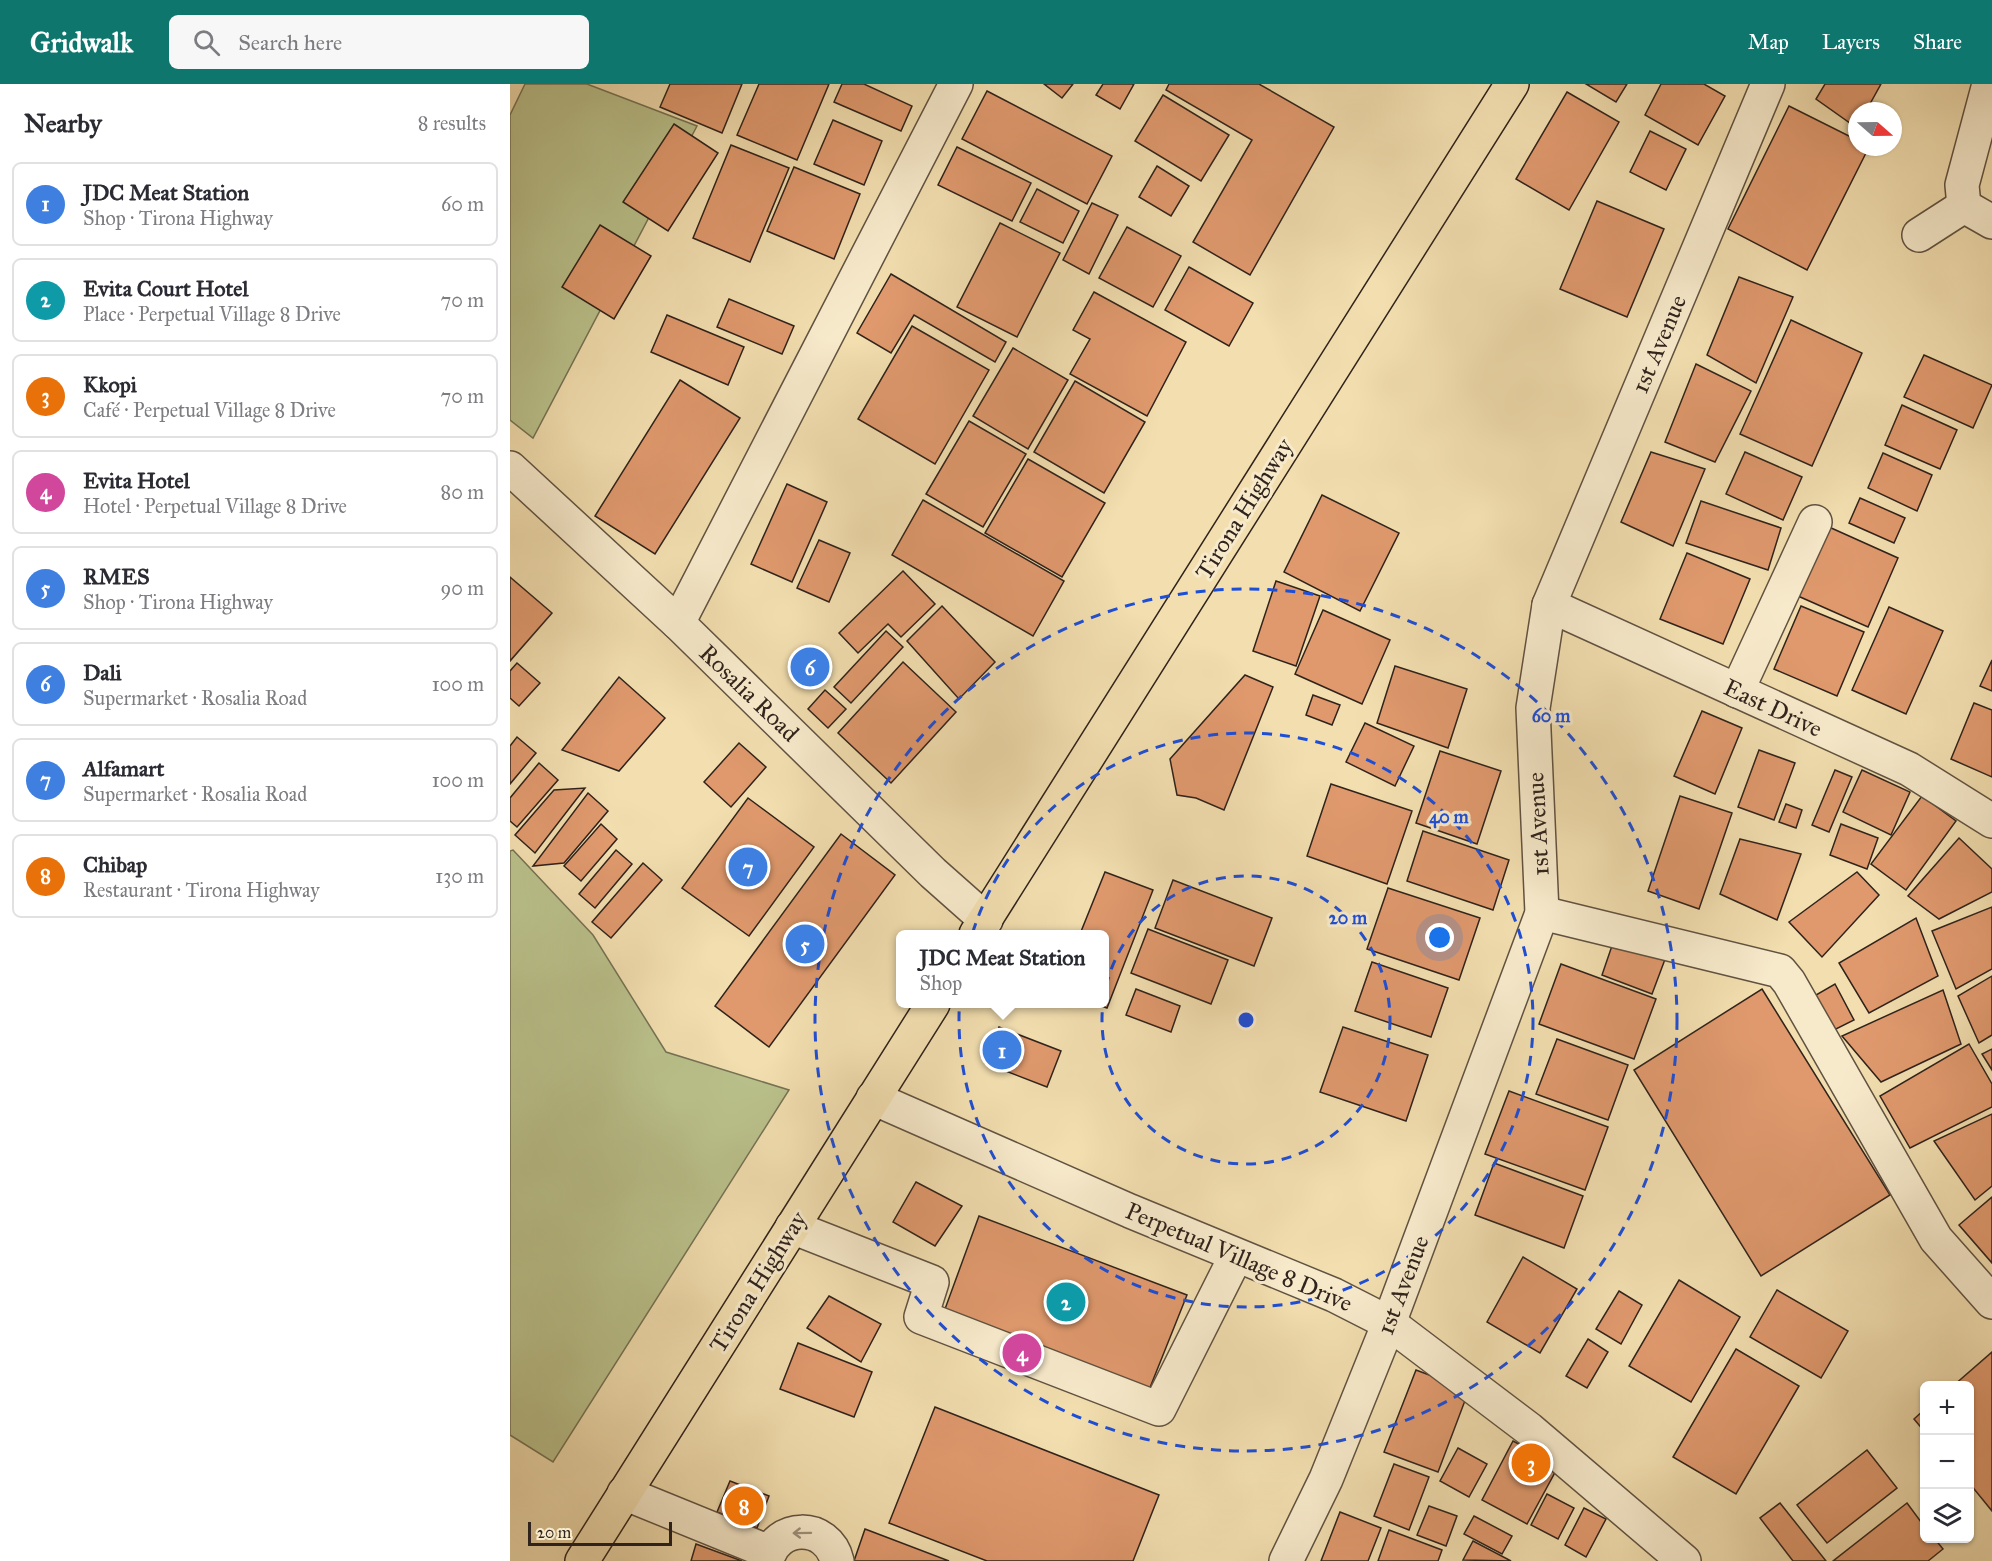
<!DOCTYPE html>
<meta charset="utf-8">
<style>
:root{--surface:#fff;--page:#f7f7f7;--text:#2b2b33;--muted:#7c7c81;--line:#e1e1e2;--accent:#0f766e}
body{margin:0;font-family:"IM FELL Great Primer",serif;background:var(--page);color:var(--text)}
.controls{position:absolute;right:18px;bottom:18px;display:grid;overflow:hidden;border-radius:9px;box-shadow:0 2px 4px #0004}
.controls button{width:54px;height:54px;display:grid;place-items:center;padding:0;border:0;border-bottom:2px solid var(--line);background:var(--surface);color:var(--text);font:30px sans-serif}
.compass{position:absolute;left:1338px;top:18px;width:54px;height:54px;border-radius:50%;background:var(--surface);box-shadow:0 2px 4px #0004;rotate:110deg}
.scale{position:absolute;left:18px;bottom:15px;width:144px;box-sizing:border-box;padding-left:6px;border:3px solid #30231c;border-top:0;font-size:16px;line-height:21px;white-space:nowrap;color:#30231c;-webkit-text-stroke:4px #f7eacb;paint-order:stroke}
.you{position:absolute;left:930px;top:854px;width:21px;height:21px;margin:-15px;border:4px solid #fff;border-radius:50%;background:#1a73e8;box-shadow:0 0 0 9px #1a73e833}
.badge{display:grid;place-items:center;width:39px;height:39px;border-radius:50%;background:var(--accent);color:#fff;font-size:20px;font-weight:700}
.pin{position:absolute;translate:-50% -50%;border:3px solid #fff;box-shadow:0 2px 6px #0006}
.popup{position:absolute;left:386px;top:846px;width:213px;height:78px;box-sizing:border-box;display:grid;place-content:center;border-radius:9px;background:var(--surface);filter:drop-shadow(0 2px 4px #0005);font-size:20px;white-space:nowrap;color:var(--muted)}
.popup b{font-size:22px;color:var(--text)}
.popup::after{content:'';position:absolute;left:50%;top:100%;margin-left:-12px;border:12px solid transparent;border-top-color:var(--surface)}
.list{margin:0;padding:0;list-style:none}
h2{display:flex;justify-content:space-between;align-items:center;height:78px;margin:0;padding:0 24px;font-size:26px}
h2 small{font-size:20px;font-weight:400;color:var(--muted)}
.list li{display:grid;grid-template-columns:39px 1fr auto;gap:18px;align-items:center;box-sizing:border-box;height:84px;margin:0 12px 12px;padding:0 12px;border:2px solid var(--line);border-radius:9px}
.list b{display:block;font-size:22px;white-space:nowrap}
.list p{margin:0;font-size:20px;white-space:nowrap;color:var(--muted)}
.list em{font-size:20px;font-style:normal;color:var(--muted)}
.icon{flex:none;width:33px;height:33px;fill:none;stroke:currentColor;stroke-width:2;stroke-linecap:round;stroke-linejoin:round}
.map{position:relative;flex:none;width:1482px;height:1477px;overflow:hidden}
header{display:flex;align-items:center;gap:36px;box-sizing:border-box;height:84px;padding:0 30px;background:var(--accent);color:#fff}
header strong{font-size:28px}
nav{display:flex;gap:33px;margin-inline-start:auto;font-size:21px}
.search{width:420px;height:54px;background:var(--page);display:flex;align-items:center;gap:15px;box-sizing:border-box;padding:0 21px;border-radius:9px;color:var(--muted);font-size:22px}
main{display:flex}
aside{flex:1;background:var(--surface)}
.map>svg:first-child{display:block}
.green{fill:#bac18b;stroke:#757254;stroke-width:1.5}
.building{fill:#df996d;stroke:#30231c;stroke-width:1.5}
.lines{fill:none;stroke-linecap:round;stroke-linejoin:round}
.minor-casing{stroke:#605241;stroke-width:36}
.major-casing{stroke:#30231c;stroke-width:36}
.minor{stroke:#f7eacb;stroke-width:33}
.major{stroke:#f2deaf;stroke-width:33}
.oneway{stroke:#9d907c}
.ring{fill:none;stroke:#1d4ed8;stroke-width:3;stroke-dasharray:10 8}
.labels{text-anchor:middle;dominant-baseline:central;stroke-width:6;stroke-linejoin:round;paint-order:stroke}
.street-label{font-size:24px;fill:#30231c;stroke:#f7eacb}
.centre{fill:#1d4ed8;stroke:#f7eacb;stroke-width:3}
.ring-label{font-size:18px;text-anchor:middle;font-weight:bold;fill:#1d4ed8;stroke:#f7eacb;stroke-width:6;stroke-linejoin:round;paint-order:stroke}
</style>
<header>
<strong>Gridwalk</strong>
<div class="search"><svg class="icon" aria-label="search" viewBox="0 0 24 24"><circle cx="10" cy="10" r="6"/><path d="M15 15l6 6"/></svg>Search here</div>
<nav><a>Map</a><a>Layers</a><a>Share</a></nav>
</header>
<main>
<aside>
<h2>Nearby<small>8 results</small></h2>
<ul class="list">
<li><span class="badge" style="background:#3f7fe0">1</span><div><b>JDC Meat Station</b><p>Shop · Tirona Highway</p></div><em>60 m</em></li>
<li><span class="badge" style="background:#0f9aa8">2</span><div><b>Evita Court Hotel</b><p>Place · Perpetual Village 8 Drive</p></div><em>70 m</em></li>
<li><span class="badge" style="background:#e8710a">3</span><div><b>Kkopi</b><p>Café · Perpetual Village 8 Drive</p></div><em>70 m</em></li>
<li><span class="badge" style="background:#d1479c">4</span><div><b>Evita Hotel</b><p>Hotel · Perpetual Village 8 Drive</p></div><em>80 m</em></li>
<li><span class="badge" style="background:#3f7fe0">5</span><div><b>RMES</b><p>Shop · Tirona Highway</p></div><em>90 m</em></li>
<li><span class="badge" style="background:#3f7fe0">6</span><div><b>Dali</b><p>Supermarket · Rosalia Road</p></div><em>100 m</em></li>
<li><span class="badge" style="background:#3f7fe0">7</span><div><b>Alfamart</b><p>Supermarket · Rosalia Road</p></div><em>100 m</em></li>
<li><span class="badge" style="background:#e8710a">8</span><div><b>Chibap</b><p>Restaurant · Tirona Highway</p></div><em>130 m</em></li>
</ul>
</aside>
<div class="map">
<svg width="1482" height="1477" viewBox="0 0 1482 1477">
<rect width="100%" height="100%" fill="#f2deaf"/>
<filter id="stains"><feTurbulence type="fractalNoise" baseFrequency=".00333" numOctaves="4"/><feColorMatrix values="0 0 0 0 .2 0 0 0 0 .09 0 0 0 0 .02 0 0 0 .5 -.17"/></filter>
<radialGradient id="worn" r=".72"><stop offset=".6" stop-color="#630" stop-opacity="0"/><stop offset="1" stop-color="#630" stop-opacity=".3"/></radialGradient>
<g class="green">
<polygon points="15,0 77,0 187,42 23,354 0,336 0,31"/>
<polygon points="3,766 83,851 156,968 279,1006 43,1378 0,1351 0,767"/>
</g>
<g class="building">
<polygon points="160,0 232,0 212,49 150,23"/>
<polygon points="249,0 319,0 287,76 227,51"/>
<polygon points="332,0 354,0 402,22 391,47 324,18"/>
<polygon points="534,0 563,0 552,14"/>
<polygon points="593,0 624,0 610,25 586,11"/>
<polygon points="659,0 749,0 824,43 740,191 683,158 742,56 656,6"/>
<polygon points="1076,0 1117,0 1106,18"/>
<polygon points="1151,0 1194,0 1215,12 1188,61 1135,31"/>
<polygon points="1315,0 1371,0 1356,27 1347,27 1347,44 1306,15"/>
<polygon points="477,7 602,72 577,120 452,55"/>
<polygon points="1057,8 1109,38 1059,126 1006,95"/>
<polygon points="653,11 719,51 691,97 625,57"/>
<polygon points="1279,22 1347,56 1347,63 1359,63 1297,186 1218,145"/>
<polygon points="323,36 372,57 354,101 304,80"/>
<polygon points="164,40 208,69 158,147 113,118"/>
<polygon points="1140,47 1176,65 1156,106 1120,88"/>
<polygon points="221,61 279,84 240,178 183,154"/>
<polygon points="447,63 521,99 502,137 428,101"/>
<polygon points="647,82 679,102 661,132 629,113"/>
<polygon points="284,83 350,110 324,175 257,147"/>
<polygon points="527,105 569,127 553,159 510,138"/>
<polygon points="1087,117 1154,145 1117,233 1050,205"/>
<polygon points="582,119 608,131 579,190 553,176"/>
<polygon points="490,139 550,169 507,253 447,223"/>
<polygon points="90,141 141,172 104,235 52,203"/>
<polygon points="617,143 671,172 643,223 589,194"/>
<polygon points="679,183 743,219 719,262 655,226"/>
<polygon points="381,190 496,258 485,278 404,231 381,269 347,249"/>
<polygon points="1229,193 1283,213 1246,299 1197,271"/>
<polygon points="584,208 676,258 637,332 560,290 580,255 563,246"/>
<polygon points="219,215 284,242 272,270 207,243"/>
<polygon points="157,231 234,263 218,301 141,268"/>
<polygon points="1281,236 1352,269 1302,382 1230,350"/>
<polygon points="402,242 479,286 425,380 348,335"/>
<polygon points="503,264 558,296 518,365 463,332"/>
<polygon points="1414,271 1482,301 1463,344 1394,313"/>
<polygon points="1186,280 1241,307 1205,378 1155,358"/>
<polygon points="170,296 230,334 145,470 85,432"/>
<polygon points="565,297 635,338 594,409 524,368"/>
<polygon points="1392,321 1447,346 1430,385 1375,361"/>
<polygon points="459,337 516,370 473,443 416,410"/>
<polygon points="1141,368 1195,385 1163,462 1111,438"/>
<polygon points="1235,368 1292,393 1273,436 1216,410"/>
<polygon points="1373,369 1422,391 1407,427 1358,404"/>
<polygon points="518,375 595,419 552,493 475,449"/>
<polygon points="277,400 317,418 282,498 241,480"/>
<polygon points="812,411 889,449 850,527 774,488"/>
<polygon points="1350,414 1395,434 1384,459 1339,439"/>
<polygon points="413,416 554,497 523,552 382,471"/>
<polygon points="1191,417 1271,444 1258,486 1176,459"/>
<polygon points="1319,443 1388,474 1358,543 1288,512"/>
<polygon points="309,456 340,469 319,518 287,504"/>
<polygon points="1177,469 1240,495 1213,560 1150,535"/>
<polygon points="393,487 425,520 391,553 378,540 348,569 329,549"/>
<polygon points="0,493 42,529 0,577"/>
<polygon points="766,497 810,512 786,582 743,567"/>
<polygon points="432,522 485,578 449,615 397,557"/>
<polygon points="1291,522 1354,548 1327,612 1264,585"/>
<polygon points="1379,523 1433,547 1396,630 1342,606"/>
<polygon points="813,526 880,556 852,620 785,590"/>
<polygon points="376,547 393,563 341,619 324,603"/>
<polygon points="1482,576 1482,607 1470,602"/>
<polygon points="393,578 446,628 381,699 328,649"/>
<polygon points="7,579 30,599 9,622 0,614 0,587"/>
<polygon points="885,582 957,605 938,664 867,639"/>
<polygon points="735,591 763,603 714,726 686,714 667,711 660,675"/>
<polygon points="109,593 155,634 109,687 52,666"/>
<polygon points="315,606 336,625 318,644 298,625"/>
<polygon points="803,611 830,621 822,641 796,631"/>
<polygon points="1464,619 1482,626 1482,693 1441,675"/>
<polygon points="1192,627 1232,644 1205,710 1164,692"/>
<polygon points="855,639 904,662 885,702 836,678"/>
<polygon points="7,653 26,669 0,700 0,662"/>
<polygon points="229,659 256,683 221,723 194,698"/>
<polygon points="1249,666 1285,679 1264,736 1228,723"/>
<polygon points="930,667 991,687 967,760 906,739"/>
<polygon points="29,679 48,696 7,743 0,737 0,714"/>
<polygon points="1325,686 1342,693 1319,748 1302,741"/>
<polygon points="1352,686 1400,708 1381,751 1333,728"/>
<polygon points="821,700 902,727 877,800 797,772"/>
<polygon points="75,704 25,769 5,751 44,706"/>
<polygon points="78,709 98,727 54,779 23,782"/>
<polygon points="1170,712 1222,729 1189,825 1138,807"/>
<polygon points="1412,712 1446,737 1396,806 1361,780"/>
<polygon points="238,714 304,763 239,852 172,804"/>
<polygon points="1276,720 1292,726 1286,744 1269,738"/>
<polygon points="91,740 107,755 71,797 54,782"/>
<polygon points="1331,740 1368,754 1357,785 1320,771"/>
<polygon points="913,747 999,776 983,826 897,797"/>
<polygon points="331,750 385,791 259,963 205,922"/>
<polygon points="1449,754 1482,785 1482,808 1429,835 1398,812"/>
<polygon points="1230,755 1291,770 1267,836 1210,810"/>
<polygon points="106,766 122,780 85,824 69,810"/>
<polygon points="133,779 152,796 101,854 82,838"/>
<polygon points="595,788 643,806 597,924 586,920 594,920 594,850 570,850"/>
<polygon points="1347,788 1369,811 1312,873 1279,838"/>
<polygon points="663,796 762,834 744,882 645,844"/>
<polygon points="878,804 970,834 949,896 857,865"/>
<polygon points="1482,823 1482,885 1446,905 1422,847"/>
<polygon points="1406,834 1428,892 1359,929 1329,879"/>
<polygon points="638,845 718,876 701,920 621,889"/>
<polygon points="1106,850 1157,870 1142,910 1092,891"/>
<polygon points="862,878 938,904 921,953 845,927"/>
<polygon points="1051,880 1146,915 1124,975 1029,940"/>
<polygon points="1482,892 1482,951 1469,959 1448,912"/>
<polygon points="1325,900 1344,936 1316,950 1299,915"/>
<polygon points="626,905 670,922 661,948 616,931"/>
<polygon points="1252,905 1380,1111 1251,1192 1124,986"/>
<polygon points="1433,906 1451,960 1371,998 1332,952"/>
<polygon points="489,943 551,967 537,1003 475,979"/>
<polygon points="833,943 918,971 896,1037 810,1008"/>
<polygon points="1047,955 1118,981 1098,1036 1026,1010"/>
<polygon points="1459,960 1482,1000 1482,1023 1400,1064 1370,1012"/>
<polygon points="1482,965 1482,986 1472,970"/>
<polygon points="999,1007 1098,1043 1075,1106 975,1070"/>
<polygon points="1482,1030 1482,1102 1465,1116 1424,1057"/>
<polygon points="984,1079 1073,1112 1054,1164 965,1131"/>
<polygon points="406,1098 452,1122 425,1162 383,1138"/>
<polygon points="1482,1113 1482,1179 1449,1141"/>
<polygon points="469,1132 677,1211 639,1306 435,1225"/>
<polygon points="1013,1173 1067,1205 1030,1269 977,1238"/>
<polygon points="1169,1196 1230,1233 1181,1318 1119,1282"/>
<polygon points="1267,1206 1338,1247 1311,1294 1240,1253"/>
<polygon points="1109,1207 1132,1221 1111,1260 1086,1245"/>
<polygon points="319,1212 371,1240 351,1278 297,1244"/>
<polygon points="1078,1255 1098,1268 1077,1304 1056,1292"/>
<polygon points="288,1259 362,1288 344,1333 270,1305"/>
<polygon points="1226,1265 1289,1302 1226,1410 1163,1373"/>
<polygon points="1482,1268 1482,1427 1460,1400 1460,1302 1443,1302"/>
<polygon points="906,1286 959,1306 928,1388 874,1368"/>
<polygon points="425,1323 649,1411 623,1477 477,1477 379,1439"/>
<polygon points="1414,1326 1414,1347 1404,1335"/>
<polygon points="1003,1357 1049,1381 1017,1440 972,1416"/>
<polygon points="948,1364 977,1380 959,1413 930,1397"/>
<polygon points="1357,1366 1387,1404 1317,1459 1287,1421"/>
<polygon points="884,1380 919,1393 899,1446 864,1432"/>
<polygon points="220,1397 259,1412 247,1444 207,1428"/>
<polygon points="1037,1410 1064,1424 1048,1455 1021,1441"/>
<polygon points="1270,1419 1316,1477 1283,1477 1250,1434"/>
<polygon points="1397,1419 1414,1442 1414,1454 1424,1454 1433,1465 1418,1477 1323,1477"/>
<polygon points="919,1422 947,1432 936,1462 907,1451"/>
<polygon points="1074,1424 1096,1435 1076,1473 1055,1461"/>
<polygon points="830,1428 871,1444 858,1477 811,1477"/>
<polygon points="964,1432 1002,1452 992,1470 954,1450"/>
<polygon points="355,1445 439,1477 344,1477"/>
<polygon points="879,1446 932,1466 928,1477 868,1477"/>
<polygon points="963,1457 1001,1477 953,1476"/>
<polygon points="186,1460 232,1477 181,1477"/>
</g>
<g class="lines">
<defs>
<g id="minor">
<polyline points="1479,0 1452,101 1454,122 1482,138"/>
<polyline points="1409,151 1454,122"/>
<polyline points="0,384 168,539 423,789 476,836"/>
<polyline points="1039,521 1399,685 1482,737"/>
<polyline points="168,539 446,0"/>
<polyline points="1227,607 1305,438"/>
<polyline points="1032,829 1270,887 1279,898 1426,1155 1482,1218"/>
<polyline points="363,1014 620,1127 824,1211 879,1239 1019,1345 1174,1477"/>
<polyline points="282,1143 422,1198 411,1233 649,1325 726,1172"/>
<polyline points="114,1409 259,1468"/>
<path d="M 257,1477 C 265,1439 318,1438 327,1477"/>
<polyline points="776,1477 816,1395 879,1239 1032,829 1023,624 1039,521 1258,0"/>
</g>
<g id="major">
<polyline points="466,850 1002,0"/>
<polyline points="72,1477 423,920"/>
</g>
</defs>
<use href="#minor" class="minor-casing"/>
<use href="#major" class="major-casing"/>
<use href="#minor" class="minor"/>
<use href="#major" class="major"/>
</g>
<defs><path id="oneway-shaft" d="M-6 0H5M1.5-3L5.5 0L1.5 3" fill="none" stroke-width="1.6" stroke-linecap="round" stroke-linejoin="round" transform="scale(1.5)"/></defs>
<use class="oneway" href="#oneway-shaft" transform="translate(292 1449) rotate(179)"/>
<g class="ring">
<circle cx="736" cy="936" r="144"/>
<circle cx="736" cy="936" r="287"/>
<circle cx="736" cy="936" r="431"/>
</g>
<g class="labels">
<g class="street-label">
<text transform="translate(1149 260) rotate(-67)">1st Avenue</text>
<text transform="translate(734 425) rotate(-58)">Tirona Highway</text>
<text transform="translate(239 609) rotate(44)">Rosalia Road</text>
<text transform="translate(1263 624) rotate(25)">East Drive</text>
<text transform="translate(1028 740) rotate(-93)">1st Avenue</text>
<text transform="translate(729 1173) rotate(23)">Perpetual Village 8 Drive</text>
<text transform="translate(248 1198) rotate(-58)">Tirona Highway</text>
<text transform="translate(893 1201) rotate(-69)">1st Avenue</text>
</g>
</g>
<circle cx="736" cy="936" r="9" class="centre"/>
<g class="ring-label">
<text x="1041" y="638">60 m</text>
<text x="939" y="739">40 m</text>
<text x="838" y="840">20 m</text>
</g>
<rect width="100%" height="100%" filter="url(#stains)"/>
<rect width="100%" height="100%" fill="url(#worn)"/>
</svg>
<div class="controls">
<button>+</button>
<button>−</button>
<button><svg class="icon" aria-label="layers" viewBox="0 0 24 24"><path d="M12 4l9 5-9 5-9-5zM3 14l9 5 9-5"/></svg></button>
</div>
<svg class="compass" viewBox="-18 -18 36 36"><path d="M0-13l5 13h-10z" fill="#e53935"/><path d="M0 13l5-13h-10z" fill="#7c7c81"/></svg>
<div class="scale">20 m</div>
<div class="you"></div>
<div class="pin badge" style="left:492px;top:966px;background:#3f7fe0">1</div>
<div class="popup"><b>JDC Meat Station</b>Shop</div>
<div class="pin badge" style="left:556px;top:1218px;background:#0f9aa8">2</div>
<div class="pin badge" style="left:1021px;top:1379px;background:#e8710a">3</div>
<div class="pin badge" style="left:512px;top:1269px;background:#d1479c">4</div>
<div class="pin badge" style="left:295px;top:860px;background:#3f7fe0">5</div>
<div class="pin badge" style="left:300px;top:583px;background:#3f7fe0">6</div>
<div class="pin badge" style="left:238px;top:783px;background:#3f7fe0">7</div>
<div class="pin badge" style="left:234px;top:1422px;background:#e8710a">8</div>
</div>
</main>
